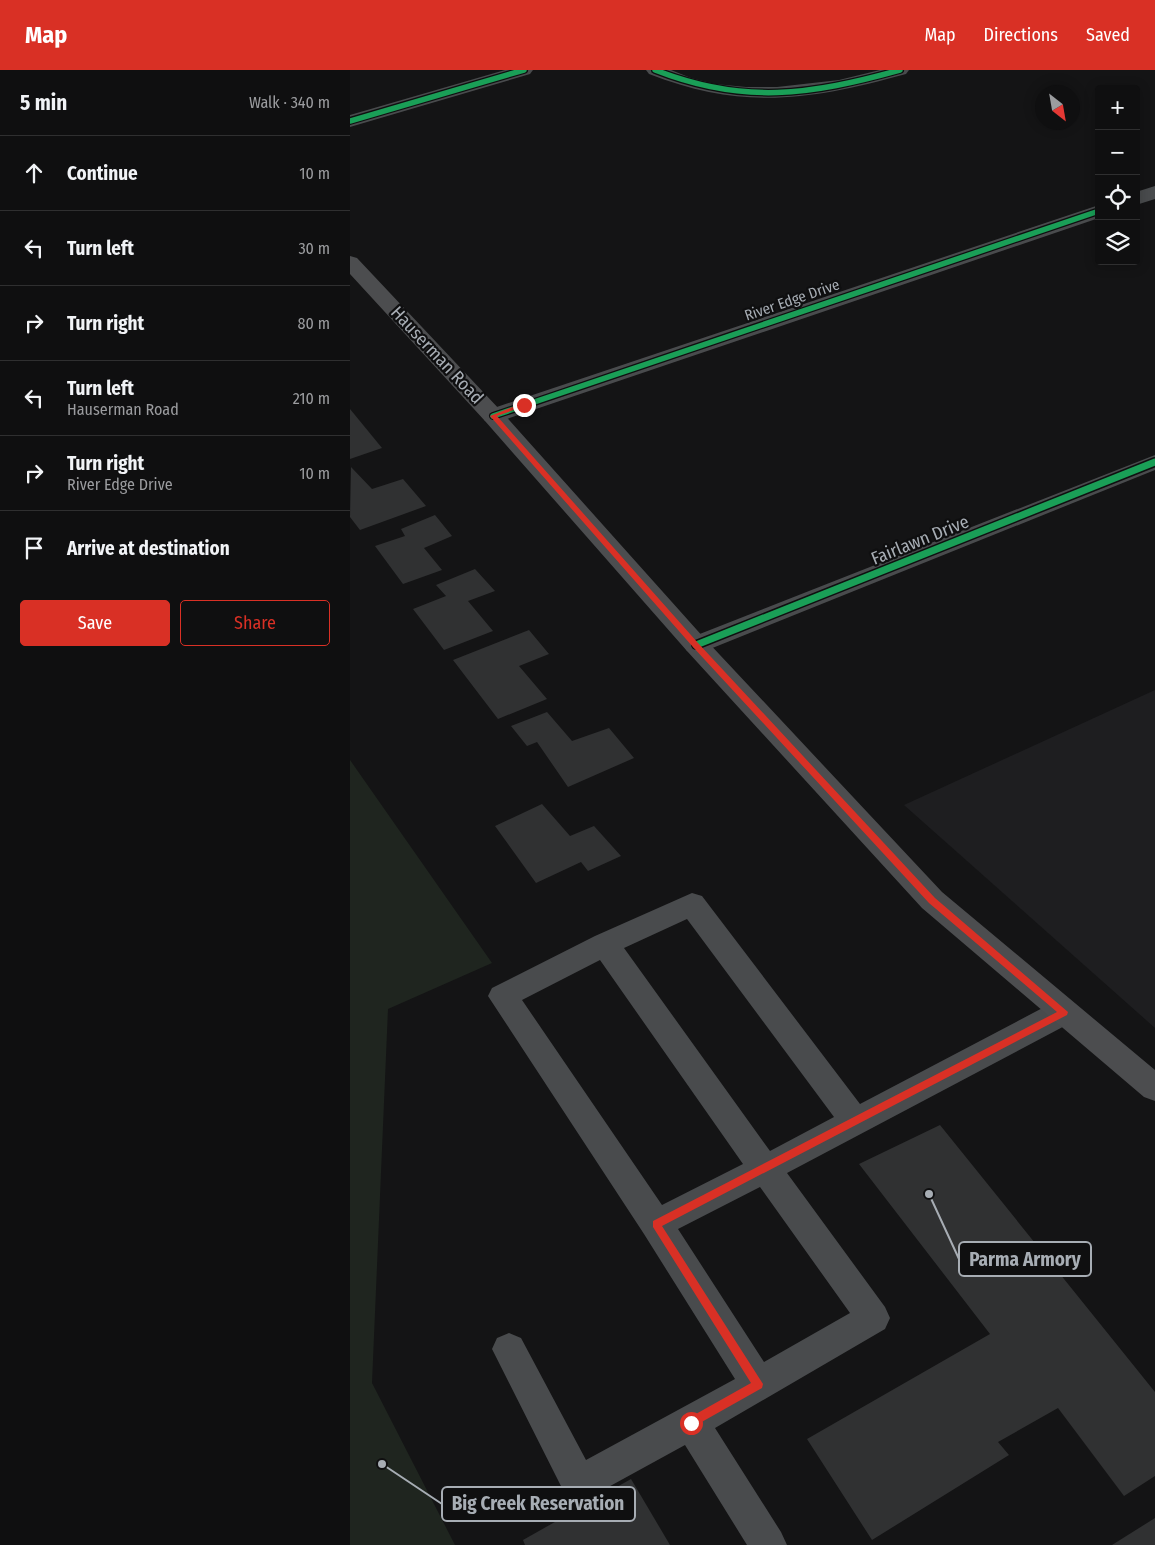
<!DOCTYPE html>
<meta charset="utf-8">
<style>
:root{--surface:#0f0f10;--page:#181819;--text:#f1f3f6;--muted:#9b9c9f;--line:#2f2f30;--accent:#d93025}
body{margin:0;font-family:"Fira Sans Condensed",sans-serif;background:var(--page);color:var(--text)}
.controls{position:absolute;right:15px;top:15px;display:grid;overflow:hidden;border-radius:5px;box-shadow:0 2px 12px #0003}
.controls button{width:45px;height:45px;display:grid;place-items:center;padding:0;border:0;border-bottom:1px solid var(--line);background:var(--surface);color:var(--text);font:25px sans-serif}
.compass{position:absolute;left:685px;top:15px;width:45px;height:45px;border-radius:50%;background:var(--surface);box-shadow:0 2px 12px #0003;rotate:149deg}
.stop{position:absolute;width:15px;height:15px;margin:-11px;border:4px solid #d93025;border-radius:50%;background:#fff}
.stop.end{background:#d93025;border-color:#fff;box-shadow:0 1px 5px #0008}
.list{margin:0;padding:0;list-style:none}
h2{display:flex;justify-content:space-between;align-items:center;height:65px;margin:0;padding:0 20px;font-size:21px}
h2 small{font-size:16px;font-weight:400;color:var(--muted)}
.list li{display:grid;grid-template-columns:32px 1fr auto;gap:15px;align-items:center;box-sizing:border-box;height:75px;padding:0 20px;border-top:1px solid var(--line)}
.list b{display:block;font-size:19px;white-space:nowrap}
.list p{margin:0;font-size:16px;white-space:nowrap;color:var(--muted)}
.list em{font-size:16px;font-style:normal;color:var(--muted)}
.actions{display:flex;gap:10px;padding:15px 20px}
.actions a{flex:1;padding:11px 0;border:1px solid var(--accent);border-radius:5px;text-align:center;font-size:18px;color:var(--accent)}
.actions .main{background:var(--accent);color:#fff}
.icon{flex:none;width:28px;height:28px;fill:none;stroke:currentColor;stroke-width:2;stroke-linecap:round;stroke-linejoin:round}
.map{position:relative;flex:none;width:805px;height:1475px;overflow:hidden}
header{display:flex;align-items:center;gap:30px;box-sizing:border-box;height:70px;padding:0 25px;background:var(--accent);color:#fff}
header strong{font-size:24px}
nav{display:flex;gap:28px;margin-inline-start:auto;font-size:18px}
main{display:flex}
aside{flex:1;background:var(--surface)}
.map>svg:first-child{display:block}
.built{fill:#1e1e20}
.green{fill:#1f251f}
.building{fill:#303132}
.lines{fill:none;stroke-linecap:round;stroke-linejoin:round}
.minor{fill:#494b4d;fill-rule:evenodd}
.major{fill:#4c4d4f;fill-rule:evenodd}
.cycleway-far1-casing{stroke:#0f0f10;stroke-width:8}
.cycleway-casing{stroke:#0f0f10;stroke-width:10}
.cycleway-far1{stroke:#1a9f57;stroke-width:5.5}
.cycleway{stroke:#1a9f57;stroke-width:7}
.route{fill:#d93025}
.labels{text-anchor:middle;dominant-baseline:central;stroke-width:4.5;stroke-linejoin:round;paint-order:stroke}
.far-street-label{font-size:15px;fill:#a7adb4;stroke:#0f0f10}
.street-label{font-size:18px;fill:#a7adb4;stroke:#0f0f10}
.leader{fill:none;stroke:#a7adb4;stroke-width:2}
.callout-dot{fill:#a7adb4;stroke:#0f0f10;stroke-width:2}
.callout{fill:#0f0f10;stroke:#a7adb4;stroke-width:2}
.callout-label{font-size:19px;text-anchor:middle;font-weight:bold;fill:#a7adb4}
</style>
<header>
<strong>Map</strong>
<nav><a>Map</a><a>Directions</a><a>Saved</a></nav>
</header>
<main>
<aside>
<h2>5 min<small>Walk · 340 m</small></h2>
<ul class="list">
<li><svg class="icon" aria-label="ahead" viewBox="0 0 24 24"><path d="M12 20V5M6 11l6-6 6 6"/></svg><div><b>Continue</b></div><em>10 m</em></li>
<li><svg class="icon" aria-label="left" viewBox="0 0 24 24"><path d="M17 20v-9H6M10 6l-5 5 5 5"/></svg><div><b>Turn left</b></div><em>30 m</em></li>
<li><svg class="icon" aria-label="right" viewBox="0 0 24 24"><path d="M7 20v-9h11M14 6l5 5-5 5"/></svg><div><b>Turn right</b></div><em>80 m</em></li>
<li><svg class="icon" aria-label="left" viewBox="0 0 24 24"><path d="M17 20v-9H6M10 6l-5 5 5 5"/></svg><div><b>Turn left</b><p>Hauserman Road</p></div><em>210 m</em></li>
<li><svg class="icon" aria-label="right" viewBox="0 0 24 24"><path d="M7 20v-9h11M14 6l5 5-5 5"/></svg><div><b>Turn right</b><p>River Edge Drive</p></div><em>10 m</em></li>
<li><svg class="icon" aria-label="arrive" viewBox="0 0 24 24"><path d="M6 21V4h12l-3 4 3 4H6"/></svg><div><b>Arrive at destination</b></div></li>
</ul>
<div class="actions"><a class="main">Save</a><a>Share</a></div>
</aside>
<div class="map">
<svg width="805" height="1475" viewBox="0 0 805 1475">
<rect width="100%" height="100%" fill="#141415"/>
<polygon class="built" points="805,620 805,958 554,735"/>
<polygon class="green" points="0,690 142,893 38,939 22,1313 105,1475 0,1475"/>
<g class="building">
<polygon points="0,339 32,378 0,389"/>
<polygon points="1,397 22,419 53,409 76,436 10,460 0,447"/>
<polygon points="85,445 102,466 74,478 92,500 53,514 25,476 55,466 51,459"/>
<polygon points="125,499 145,521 118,531 143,561 94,580 63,539 96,526 86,515"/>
<polygon points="179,560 199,584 169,596 197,629 148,649 103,590"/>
<polygon points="197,642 222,671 259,658 284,688 218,717 187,672 177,676 161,656"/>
<polygon points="192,734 220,766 244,756 271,786 238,801 231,792 186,813 145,756"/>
<polygon points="590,1055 805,1322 805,1406 774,1426 708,1338 648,1372 659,1385 522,1470 457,1369 640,1264 509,1094"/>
<polygon points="281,1409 320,1475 175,1475 173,1470"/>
<polygon points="805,1448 805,1475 762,1475"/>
</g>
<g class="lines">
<g class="minor">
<polygon points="155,0 183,0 180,4 0,57 0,45"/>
<path d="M 296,0 L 321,0 L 341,8 L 365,14 L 396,17 L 427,17 L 489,10 L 530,0 L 559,0 L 556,4 C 461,30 394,41 299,4 Z"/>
<polygon points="805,116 805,129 786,135 786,122"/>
<polygon points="749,135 749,148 151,351 143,353 135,351 132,346 135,341"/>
<polygon points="805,385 805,400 355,581 346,584 337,581 333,575 337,569"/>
<path d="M 342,823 L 352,826 L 510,1034 L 702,933 L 713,930 L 724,933 L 728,942 L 724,951 L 437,1103 L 535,1237 L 540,1248 L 535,1259 L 365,1358 L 431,1462 L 437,1475 L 397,1475 L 335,1375 L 242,1426 L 229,1431 L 216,1426 L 142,1279 L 147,1268 L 159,1263 L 171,1268 L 236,1390 L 385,1309 L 294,1164 L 138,926 L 142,918 L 245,866 ZM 337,849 L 484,1047 L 420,1081 L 274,878 ZM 250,890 L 393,1094 L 312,1135 L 172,930 ZM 410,1117 L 500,1243 L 414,1292 L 328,1159 Z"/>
</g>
<polygon class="major" points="0,186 7,188 151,341 355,569 592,822 805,1000 805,1031 794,1027 572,838 337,581 135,351 0,204"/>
<defs>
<g id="cycleway-far1">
<path d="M 305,0 C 394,35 460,25 550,0"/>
<polyline points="0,51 174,0"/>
<polyline points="143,346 749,141"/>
</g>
<polyline id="cycleway" points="346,575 805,392"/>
</defs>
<use href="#cycleway-far1" class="cycleway-far1-casing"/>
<use href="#cycleway" class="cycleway-casing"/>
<use href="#cycleway-far1" class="cycleway-far1"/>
<use href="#cycleway" class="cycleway"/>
</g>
<polygon class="route" points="172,333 178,335 147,346 348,573 585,828 718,942 717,945 312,1156 413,1314 412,1318 341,1358 337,1356 336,1353 337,1349 401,1313 303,1157 303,1151 707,942 579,833 343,577 140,346"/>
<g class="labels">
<g class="far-street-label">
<text transform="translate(442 230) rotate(-19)">River Edge Drive</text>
</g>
<g class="street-label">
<text transform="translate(87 285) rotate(47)">Hauserman Road</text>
<text transform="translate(570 470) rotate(-22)">Fairlawn Drive</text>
</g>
</g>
<path class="leader" d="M579 1124L609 1189M32 1394L92 1434"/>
<g class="callout-dot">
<circle cx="579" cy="1124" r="5"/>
<circle cx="32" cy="1394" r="5"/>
</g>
<g class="callout">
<rect x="609" y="1172" width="132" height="34" rx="5"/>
<rect x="92" y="1417" width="193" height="34" rx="5"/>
</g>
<g class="callout-label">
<text x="675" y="1196">Parma Armory</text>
<text x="188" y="1440">Big Creek Reservation</text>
</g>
</svg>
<div class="controls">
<button>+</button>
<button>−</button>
<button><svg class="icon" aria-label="locate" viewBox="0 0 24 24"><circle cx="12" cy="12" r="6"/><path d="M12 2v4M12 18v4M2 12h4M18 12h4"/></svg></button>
<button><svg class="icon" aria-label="layers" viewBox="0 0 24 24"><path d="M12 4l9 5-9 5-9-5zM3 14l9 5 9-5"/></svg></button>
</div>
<svg class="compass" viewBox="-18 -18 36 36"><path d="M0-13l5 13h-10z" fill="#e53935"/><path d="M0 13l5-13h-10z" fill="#9b9c9f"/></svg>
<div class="stop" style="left:341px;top:1353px"></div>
<div class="stop end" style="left:174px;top:335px"></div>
</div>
</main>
